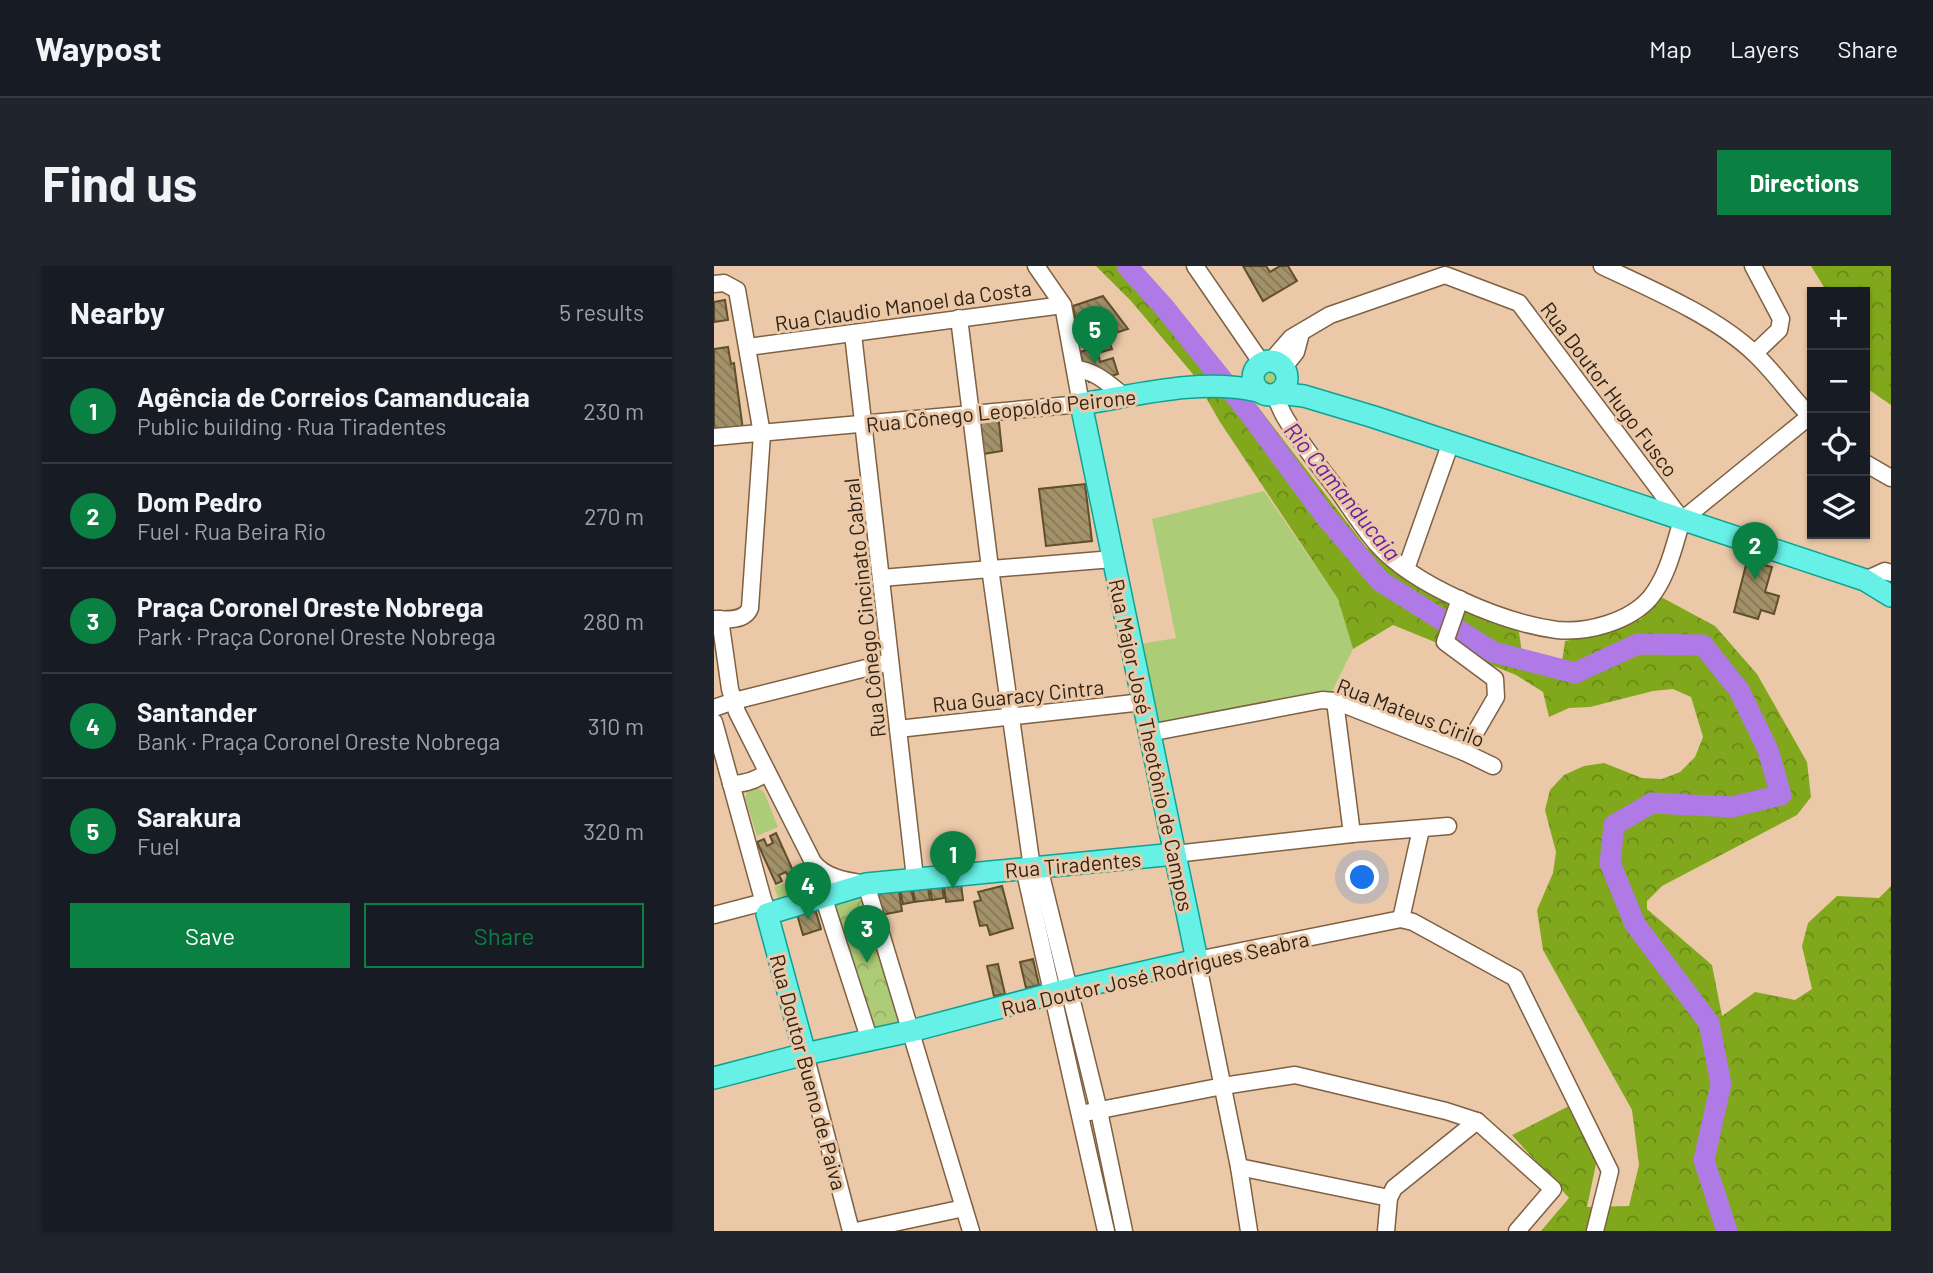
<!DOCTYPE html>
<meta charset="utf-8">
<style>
:root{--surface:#171b24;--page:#20242c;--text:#f1f3f6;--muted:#9ea1a6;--line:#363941;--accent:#0b8043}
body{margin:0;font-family:Barlow,sans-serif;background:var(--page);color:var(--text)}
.controls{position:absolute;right:21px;top:21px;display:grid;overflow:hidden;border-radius:0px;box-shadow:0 2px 5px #0004}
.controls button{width:63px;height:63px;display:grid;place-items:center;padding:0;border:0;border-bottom:2px solid var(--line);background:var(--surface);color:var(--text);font:35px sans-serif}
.you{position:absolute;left:649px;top:612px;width:24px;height:24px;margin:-18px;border:5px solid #fff;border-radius:50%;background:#1a73e8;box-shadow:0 0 0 10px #1a73e833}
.badge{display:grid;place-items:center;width:46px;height:46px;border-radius:50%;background:var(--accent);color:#fff;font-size:23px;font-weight:700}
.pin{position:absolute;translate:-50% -58px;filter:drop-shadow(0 2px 4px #0008)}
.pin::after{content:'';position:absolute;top:37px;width:24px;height:21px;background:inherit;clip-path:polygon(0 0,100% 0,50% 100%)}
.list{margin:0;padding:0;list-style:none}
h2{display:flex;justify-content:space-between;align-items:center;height:91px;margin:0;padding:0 28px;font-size:30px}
h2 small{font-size:23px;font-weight:400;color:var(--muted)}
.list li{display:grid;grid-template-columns:46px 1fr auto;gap:21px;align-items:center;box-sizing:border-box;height:105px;padding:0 28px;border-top:2px solid var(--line)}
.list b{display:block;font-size:26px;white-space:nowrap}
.list p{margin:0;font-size:23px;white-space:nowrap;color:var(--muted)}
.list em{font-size:23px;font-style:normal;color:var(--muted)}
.actions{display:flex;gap:14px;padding:21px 28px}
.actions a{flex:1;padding:16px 0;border:2px solid var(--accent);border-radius:0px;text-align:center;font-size:24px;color:var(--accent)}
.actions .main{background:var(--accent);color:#fff}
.icon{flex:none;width:38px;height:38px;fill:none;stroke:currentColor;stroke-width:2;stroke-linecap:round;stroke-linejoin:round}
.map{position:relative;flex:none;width:1177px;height:965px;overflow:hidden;border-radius:0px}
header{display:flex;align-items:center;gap:42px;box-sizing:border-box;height:98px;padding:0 35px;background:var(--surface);border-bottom:2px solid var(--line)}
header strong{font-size:33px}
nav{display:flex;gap:38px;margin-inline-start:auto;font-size:24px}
.intro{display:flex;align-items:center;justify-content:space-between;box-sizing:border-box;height:168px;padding:0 42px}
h1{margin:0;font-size:49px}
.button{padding:18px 32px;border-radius:0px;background:var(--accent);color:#fff;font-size:24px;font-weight:700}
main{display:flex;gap:42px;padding:0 42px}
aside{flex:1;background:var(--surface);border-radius:0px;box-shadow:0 2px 5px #0004}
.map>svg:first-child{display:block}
.grass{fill:#adcc77}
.forest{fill:url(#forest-crowns)}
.park{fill:url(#park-crowns)}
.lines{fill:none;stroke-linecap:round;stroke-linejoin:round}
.river{stroke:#af79e6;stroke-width:21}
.building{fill:url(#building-back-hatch);stroke:#604f2a;stroke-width:2}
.minor-casing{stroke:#7e6042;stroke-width:19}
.major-casing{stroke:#10a192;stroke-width:24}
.minor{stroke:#fff;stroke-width:16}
.major{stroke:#66f0e6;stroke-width:21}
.labels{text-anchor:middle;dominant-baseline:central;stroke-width:6;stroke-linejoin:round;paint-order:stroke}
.street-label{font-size:21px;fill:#2f2216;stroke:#ebc9a8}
.water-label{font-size:23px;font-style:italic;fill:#691fa0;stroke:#ebc9a8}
</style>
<header>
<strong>Waypost</strong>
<nav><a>Map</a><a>Layers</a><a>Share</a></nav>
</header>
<div class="intro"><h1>Find us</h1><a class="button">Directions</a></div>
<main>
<aside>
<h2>Nearby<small>5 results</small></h2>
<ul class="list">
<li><span class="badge">1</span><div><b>Agência de Correios Camanducaia</b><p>Public building · Rua Tiradentes</p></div><em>230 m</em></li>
<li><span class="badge">2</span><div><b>Dom Pedro</b><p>Fuel · Rua Beira Rio</p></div><em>270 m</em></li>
<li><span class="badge">3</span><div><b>Praça Coronel Oreste Nobrega</b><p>Park · Praça Coronel Oreste Nobrega</p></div><em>280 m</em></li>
<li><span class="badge">4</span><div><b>Santander</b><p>Bank · Praça Coronel Oreste Nobrega</p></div><em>310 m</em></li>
<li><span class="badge">5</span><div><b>Sarakura</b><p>Fuel</p></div><em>320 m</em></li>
</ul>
<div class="actions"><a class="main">Save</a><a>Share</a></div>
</aside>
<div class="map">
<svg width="1177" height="965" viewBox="0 0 1177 965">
<defs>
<pattern id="forest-crowns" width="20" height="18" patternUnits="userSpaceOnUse" patternTransform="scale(1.75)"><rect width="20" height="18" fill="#81a81c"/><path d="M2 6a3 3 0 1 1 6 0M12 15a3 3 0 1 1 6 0" fill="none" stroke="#6a8818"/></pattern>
<pattern id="park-crowns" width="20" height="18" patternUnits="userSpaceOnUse" patternTransform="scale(1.75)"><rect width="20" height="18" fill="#adcc77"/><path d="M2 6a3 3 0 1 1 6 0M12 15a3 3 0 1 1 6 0" fill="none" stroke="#95af66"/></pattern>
<pattern id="building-back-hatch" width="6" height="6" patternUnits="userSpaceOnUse" patternTransform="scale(1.75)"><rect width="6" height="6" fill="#a3916a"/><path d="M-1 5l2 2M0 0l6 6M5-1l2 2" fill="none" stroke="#857656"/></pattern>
</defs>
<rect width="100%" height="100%" fill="#ebc9a8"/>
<g class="grass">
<polygon points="550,225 624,333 639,383 616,429 446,456 427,378 462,372 438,253"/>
<polygon points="42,521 50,526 64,561 43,570 31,532 33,525"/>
<polygon points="85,611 92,628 67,639 60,621"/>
</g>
<g class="forest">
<polygon points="382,0 426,0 502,102 541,137 652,281 685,309 733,335 805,366 808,387 848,396 851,375 894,367 927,353 947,331 1001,360 1043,408 1093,496 1097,531 1083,549 948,620 933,635 933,643 998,699 1008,750 1041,726 1081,734 1098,723 1088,680 1094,657 1123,630 1165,632 1177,620 1177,965 827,965 855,932 798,869 855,840 883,893 873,941 915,940 925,899 918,844 829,684 823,644 839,607 842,586 831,544 836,524 850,509 870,500 890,497 928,512 948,513 966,506 981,491 989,471 977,431 959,423 939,425 876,441 855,442 835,451 829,426 802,409 679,359 639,383 624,333 506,156 478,107 417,35"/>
<polygon points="1097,0 1177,0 1177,139 1151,121 1151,26 1113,26"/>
</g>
<g class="park">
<path d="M 558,97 C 571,108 575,116 559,127 L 540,115 L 544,101 Z"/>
<polygon points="151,621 191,763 157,772 112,631"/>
</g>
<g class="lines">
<polyline class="river" points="413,0 450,41 536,148 611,250 666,315 779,386 861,407 924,378 989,379 1025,424 1054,484 1067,529 1018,541 938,537 900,559 896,597 921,658 995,757 1007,818 990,894 1013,965"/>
</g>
<g class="building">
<polygon points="529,0 552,0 556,6 566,0 574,0 583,15 549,35"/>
<polygon points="389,30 414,63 366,78 359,40"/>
<polygon points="11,34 14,54 0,56 0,36"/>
<polygon points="394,72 398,83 384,87 386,96 399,92 404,108 375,116 366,86 382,81 381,76"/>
<polygon points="14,81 17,98 20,97 29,164 0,168 0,83"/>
<polygon points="284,147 288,185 269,188 266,149"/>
<polygon points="371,218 378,275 332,280 325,223"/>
<polygon points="1033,295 1058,301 1051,326 1065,330 1060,348 1047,344 1044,353 1020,346"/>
<polygon points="62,567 81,609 75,612 72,606 65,609 68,615 62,618 43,576 50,573 53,580 59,577 56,570"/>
<polygon points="246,610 249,634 232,636 229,613"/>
<polygon points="227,613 230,632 218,634 215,615"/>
<polygon points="213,615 216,634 201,636 198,617"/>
<polygon points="196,617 200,636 189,638 185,619"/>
<polygon points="184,619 188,645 167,649 163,622"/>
<polygon points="288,620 299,662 276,669 273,659 266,660 260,636 267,634 264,626"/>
<polygon points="100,639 107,663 89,669 82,645"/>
<polygon points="319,693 325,719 312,722 306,696"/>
<polygon points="284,698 291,728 280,730 273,700"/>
</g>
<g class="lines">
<defs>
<g id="minor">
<polyline points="481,0 547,96"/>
<path d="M 888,0 C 937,23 1003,51 1041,88 C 1062,108 1078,132 1098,152"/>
<polyline points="1039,0 1067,53 1065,64 1041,87"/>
<path d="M 0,18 L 10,17 L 23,24 L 48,168 L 36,342 C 31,355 13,354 0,353"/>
<polyline points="245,52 276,302 318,602"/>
<polyline points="139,68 201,612"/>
<polyline points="34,81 349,39"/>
<polyline points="558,94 577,72 616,49 731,9 805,37 968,254"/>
<polyline points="570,101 582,86 587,67"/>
<path d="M 361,103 C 381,104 396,119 411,131"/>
<path d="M 560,128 C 564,136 567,145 572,153 C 587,178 607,202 625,226 C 637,243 649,262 663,278 C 699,319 789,357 843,364 C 873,367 915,356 936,332 C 954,310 960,280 968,254"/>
<polyline points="0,171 367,138 349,39 322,0"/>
<polyline points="1151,197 1177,212"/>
<polyline points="968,254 1096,150"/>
<polyline points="692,303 737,176"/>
<polyline points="167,312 399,293"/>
<polyline points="1151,314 1171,305 1177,307"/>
<polyline points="746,333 731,376 781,413 782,431 750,486"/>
<path d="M 6,353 L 16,423 L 23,446 L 99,596 C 111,612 133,615 152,618 L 257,965"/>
<polyline points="621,435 638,568"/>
<polyline points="0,442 20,435 176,396"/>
<polyline points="0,456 53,648"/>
<polyline points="184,463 429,436"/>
<polyline points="435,467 608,434 621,435 750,486 779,500"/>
<path d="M 17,518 C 30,518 43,514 53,506"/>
<polyline points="461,588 638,568 734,560"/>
<polyline points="325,601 385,845 410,965"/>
<polyline points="310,602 392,965"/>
<polyline points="109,630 156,775"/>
<polyline points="0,649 50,636"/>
<polyline points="687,653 707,563"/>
<polyline points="91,788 137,965"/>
<polyline points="366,848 509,820 581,809 732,845 763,855 839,923 803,965"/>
<polyline points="525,901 675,932"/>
<polyline points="142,965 250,942"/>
<polyline points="535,965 525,901 483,694 687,653 699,656 801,712 896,905 881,965"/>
<polyline points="672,965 675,932 680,922 763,855"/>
</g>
<g id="major">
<circle cx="556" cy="112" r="17"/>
<polyline points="564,127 590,130 660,151 1151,314 1177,330"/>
<polyline points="91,788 53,648 152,618 461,588"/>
<path d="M 0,812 L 91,788 L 197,765 L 356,723 L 483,694 L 367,138 C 424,129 486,112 544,125"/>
</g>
</defs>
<use href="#minor" class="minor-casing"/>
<use href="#major" class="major-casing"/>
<use href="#minor" class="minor"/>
<use href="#major" class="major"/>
</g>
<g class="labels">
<g class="street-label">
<text transform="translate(189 39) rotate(-8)">Rua Claudio Manoel da Costa</text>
<text transform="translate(896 123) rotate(53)">Rua Doutor Hugo Fusco</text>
<text transform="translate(287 144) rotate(-6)">Rua Cônego Leopoldo Peirone</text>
<text transform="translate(150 342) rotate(-96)">Rua Cônego Cincinato Cabral</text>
<text transform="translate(304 429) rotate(-6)">Rua Guaracy Cintra</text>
<text transform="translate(697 446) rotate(21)">Rua Mateus Cirilo</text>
<text transform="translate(438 479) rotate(78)">Rua Major José Theotônio de Campos</text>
<text transform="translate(359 598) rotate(-5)">Rua Tiradentes</text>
<text transform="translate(441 707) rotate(-13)">Rua Doutor José Rodrigues Seabra</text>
<text transform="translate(95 806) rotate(75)">Rua Doutor Bueno de Paiva</text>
</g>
<g class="water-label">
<text transform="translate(629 225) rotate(51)">Rio Camanducaia</text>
</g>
</g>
</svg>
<div class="controls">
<button>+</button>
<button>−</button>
<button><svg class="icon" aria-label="locate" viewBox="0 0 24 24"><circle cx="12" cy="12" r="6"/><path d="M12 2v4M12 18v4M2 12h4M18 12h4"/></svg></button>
<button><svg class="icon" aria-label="layers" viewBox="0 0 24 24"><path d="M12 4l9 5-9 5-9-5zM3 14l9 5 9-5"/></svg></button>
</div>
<div class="you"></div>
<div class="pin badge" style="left:239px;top:623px">1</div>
<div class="pin badge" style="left:1041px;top:314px">2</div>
<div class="pin badge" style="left:153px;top:697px">3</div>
<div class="pin badge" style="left:94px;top:654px">4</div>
<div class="pin badge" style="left:381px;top:98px">5</div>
</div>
</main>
